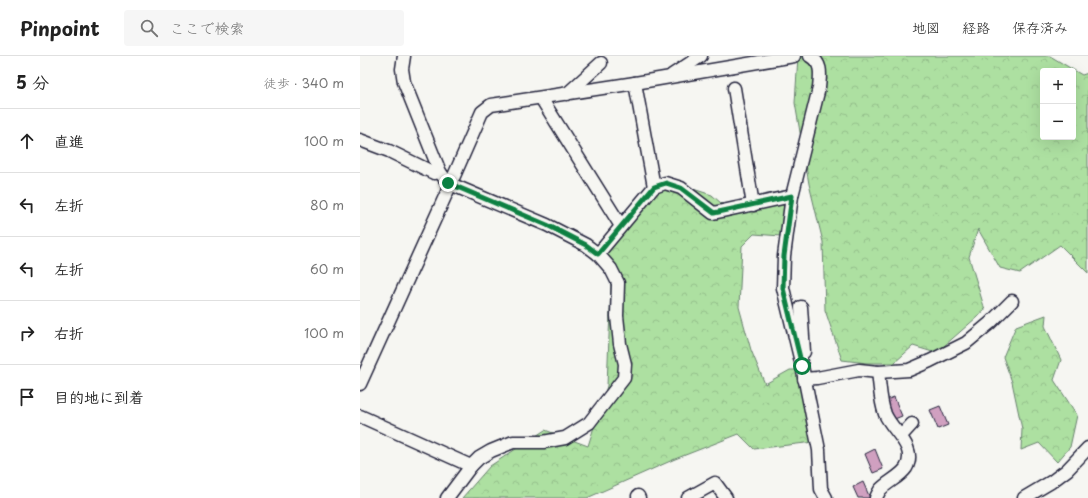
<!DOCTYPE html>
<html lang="ja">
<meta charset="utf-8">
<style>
:root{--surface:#fff;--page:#f6f6f6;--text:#222;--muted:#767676;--line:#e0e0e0}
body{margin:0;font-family:"Playpen Sans","Klee One",sans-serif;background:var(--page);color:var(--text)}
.controls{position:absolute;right:12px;top:12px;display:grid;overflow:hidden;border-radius:4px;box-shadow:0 4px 16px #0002}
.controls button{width:36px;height:36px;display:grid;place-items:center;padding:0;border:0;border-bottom:1px solid var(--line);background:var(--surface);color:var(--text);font:20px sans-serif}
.stop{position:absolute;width:12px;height:12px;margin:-9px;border:3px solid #0b8043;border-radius:50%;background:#fff}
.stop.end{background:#0b8043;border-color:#fff;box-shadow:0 1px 4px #0008}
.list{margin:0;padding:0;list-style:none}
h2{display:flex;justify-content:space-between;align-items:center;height:52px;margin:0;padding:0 16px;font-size:17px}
h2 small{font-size:13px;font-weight:400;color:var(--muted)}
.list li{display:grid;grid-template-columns:26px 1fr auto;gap:12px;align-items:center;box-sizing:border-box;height:64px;padding:0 16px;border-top:1px solid var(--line)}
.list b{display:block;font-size:15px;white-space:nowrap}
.list em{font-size:13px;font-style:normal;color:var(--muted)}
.icon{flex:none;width:22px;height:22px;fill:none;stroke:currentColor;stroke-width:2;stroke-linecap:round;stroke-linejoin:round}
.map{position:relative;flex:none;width:728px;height:442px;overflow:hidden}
header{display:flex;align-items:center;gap:24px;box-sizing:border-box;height:56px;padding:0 20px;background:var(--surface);border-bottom:1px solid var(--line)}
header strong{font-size:19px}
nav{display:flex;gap:22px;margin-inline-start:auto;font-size:14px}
.search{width:280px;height:36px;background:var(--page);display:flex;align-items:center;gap:10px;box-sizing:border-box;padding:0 14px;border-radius:4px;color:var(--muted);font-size:15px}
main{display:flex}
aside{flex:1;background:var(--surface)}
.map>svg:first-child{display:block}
.forest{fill:url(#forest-crowns);stroke:#68816e;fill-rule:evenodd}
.building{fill:#d0a0c0;stroke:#22223b}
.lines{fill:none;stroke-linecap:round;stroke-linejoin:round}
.minor-casing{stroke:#22223b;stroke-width:15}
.minor{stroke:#f6f6f2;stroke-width:12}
.route{stroke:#0b8043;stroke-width:5}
</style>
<header>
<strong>Pinpoint</strong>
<div class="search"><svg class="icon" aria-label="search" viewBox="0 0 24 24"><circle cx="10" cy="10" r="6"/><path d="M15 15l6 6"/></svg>ここで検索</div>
<nav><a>地図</a><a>経路</a><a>保存済み</a></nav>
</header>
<main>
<aside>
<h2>5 分<small>徒歩 · 340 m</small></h2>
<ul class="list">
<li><svg class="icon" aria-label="ahead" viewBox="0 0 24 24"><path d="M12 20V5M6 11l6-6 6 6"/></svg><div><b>直進</b></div><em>100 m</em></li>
<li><svg class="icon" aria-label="left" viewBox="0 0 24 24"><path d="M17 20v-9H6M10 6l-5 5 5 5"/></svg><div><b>左折</b></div><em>80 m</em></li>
<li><svg class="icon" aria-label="left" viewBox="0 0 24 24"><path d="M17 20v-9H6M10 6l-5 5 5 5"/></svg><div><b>左折</b></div><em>60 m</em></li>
<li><svg class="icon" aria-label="right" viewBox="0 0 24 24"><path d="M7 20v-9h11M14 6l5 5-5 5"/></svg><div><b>右折</b></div><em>100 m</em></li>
<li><svg class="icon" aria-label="arrive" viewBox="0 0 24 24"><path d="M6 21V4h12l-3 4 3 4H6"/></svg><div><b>目的地に到着</b></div></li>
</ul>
</aside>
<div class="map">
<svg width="728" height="442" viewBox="0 0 728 442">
<defs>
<pattern id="forest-crowns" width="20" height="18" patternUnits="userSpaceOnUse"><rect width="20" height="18" fill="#ade0a1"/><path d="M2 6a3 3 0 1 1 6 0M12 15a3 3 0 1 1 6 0" fill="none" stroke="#95c08c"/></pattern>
</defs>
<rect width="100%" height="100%" fill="#f6f6f2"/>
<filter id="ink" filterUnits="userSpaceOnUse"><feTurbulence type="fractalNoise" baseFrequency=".025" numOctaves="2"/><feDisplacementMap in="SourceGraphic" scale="8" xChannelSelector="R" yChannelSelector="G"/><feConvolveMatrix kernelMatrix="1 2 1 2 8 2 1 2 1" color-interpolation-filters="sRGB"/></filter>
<g filter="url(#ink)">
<g class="forest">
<path d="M 438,0 L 690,0 L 722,19 L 728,17 L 728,217 L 700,189 L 660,217 L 640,212 L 618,173 L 609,201 L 625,254 L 576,297 L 553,290 L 534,307 L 507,307 L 482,304 L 465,254 L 463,186 L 449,128 L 435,47 ZM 683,15 L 713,15 L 713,81 L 683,81 Z"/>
<polygon points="333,133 352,139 372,157 429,143 428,166 421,180 394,178 382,190 379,251 391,294 405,328 430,314 449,314 458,356 454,386 394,393 379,378 315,403 227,442 102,442 130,410 185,374 228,390 247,330 251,230 245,197 263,160 300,134"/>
<polygon points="686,259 685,270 701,304 694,324 717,359 710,391 697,406 679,387 661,394 662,373 652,326 643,301 656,270"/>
</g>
<g class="building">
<polygon points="534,341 542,360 532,364 524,345"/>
<polygon points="580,350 588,369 578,373 570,354"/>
<polygon points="515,393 523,413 513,417 505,398"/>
<polygon points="503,426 510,442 498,442 493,431"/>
</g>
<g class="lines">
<defs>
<g id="minor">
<polyline points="44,0 42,13 44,26 80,116 88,127 187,169 226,189 238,198 251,213 258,227 257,260 260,288 265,308 264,322 229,367 205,382 183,386 153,386 131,395 119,402 111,410 87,442"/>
<path d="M 450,0 C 463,8 460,19 459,32 L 432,140 L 424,200 L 423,232 L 442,310 L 459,394 L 461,433 L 466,442"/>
<polyline points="312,19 341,0"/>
<polyline points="275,27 294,131"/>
<polyline points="374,32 393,149"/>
<polyline points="207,38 241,7"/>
<polyline points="181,42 261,170"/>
<polyline points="0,84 29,95 74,117 80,116"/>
<polyline points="238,198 294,131 305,127 321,132 353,157 432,140"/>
<polyline points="441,251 444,296"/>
<polyline points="444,323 457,322 499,314 518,316 549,314 570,305 606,287 630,267 652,245"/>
<polyline points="0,328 88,134 88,127 94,120 122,56 131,49 275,27 434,0"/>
<polyline points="0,360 111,410"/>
<polyline points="541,380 552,368"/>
<polyline points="278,440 279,442"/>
<polyline points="328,442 355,427 366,442"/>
<path d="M 516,442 C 517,439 519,436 520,434 C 527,426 540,421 546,412 C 558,391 532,375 525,358 C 520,345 520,330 518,316"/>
<polyline points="664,442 691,426 707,414 728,392"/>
</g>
</defs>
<use href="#minor" class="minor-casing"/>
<use href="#minor" class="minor"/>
</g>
</g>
<g class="lines" filter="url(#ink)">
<polyline class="route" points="88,127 187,169 226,189 238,198 294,131 306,127 321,132 354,157 432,140 424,200 423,232 442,310"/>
</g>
</svg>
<div class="controls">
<button>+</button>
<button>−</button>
</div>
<div class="stop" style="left:442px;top:310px"></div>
<div class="stop end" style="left:88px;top:127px"></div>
</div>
</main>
